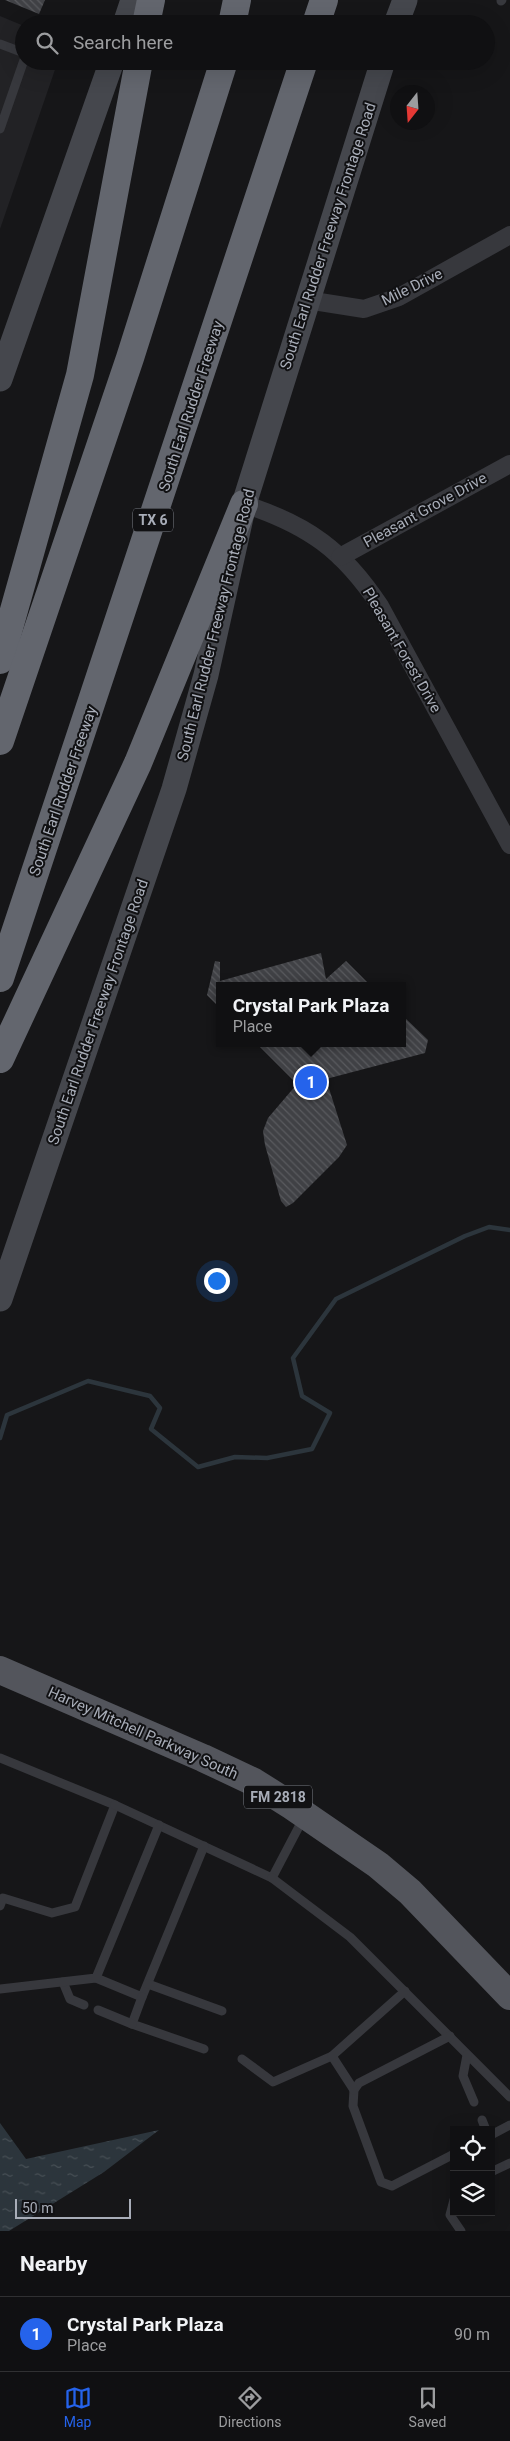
<!DOCTYPE html>
<style>
:root{--surface:#101012;--page:#19191b;--text:#f1f3f6;--muted:#9c9d9f;--line:#303032;--accent:#2563eb}
body{margin:0;font-family:Roboto,sans-serif;background:var(--page);color:var(--text)}
.controls{position:absolute;right:15px;bottom:15px;display:grid;overflow:hidden;border-radius:0px;box-shadow:0 5px 20px #0002}
.controls button{width:45px;height:45px;display:grid;place-items:center;padding:0;border:0;border-bottom:1px solid var(--line);background:var(--surface);color:var(--text);font:25px sans-serif}
.compass{position:absolute;left:390px;top:85px;width:45px;height:45px;border-radius:50%;background:var(--surface);box-shadow:0 5px 20px #0002;rotate:197deg}
.scale{position:absolute;left:15px;bottom:12px;width:116px;box-sizing:border-box;padding-left:5px;border:2px solid #a8adb8;border-top:0;font-size:14px;line-height:18px;white-space:nowrap;color:#a8adb8;-webkit-text-stroke:4px #111113;paint-order:stroke}
.you{position:absolute;left:216px;top:1280px;width:18px;height:18px;margin:-12px;border:4px solid #fff;border-radius:50%;background:#1a73e8;box-shadow:0 0 0 8px #1a73e833}
.badge{display:grid;place-items:center;width:32px;height:32px;border-radius:50%;background:var(--accent);color:#fff;font-size:16px;font-weight:700}
.pin{position:absolute;translate:-50% -50%;border:2px solid #fff;box-shadow:0 1px 5px #0006}
.popup{position:absolute;left:216px;top:982px;width:190px;height:65px;box-sizing:border-box;display:grid;place-content:center;border-radius:0px;background:var(--surface);filter:drop-shadow(0 1px 4px #0005);font-size:16px;white-space:nowrap;color:var(--muted)}
.popup b{font-size:19px;color:var(--text)}
.popup::after{content:'';position:absolute;left:50%;top:100%;margin-left:-10px;border:10px solid transparent;border-top-color:var(--surface)}
.list{margin:0;padding:0;list-style:none}
h2{display:flex;justify-content:space-between;align-items:center;height:65px;margin:0;padding:0 20px;font-size:21px}
h2 small{font-size:16px;font-weight:400;color:var(--muted)}
.list li{display:grid;grid-template-columns:32px 1fr auto;gap:15px;align-items:center;box-sizing:border-box;height:75px;padding:0 20px;border-top:1px solid var(--line)}
.list b{display:block;font-size:19px;white-space:nowrap}
.list p{margin:0;font-size:16px;white-space:nowrap;color:var(--muted)}
.list em{font-size:16px;font-style:normal;color:var(--muted)}
.icon{flex:none;width:28px;height:28px;fill:none;stroke:currentColor;stroke-width:2;stroke-linecap:round;stroke-linejoin:round}
.map{position:relative;flex:none;width:510px;height:2231px;overflow:hidden}
.search{position:absolute;background:var(--surface);box-shadow:0 5px 20px #0002;left:15px;right:15px;top:15px;height:55px;display:flex;align-items:center;gap:12px;box-sizing:border-box;padding:0 18px;border-radius:28px;color:var(--muted);font-size:19px}
.sheet{height:140px;background:var(--surface)}
nav{display:flex;justify-content:space-around;align-items:center;box-sizing:border-box;height:70px;border-top:1px solid var(--line);background:var(--surface);font-size:14px;color:var(--muted)}
nav a{display:grid;justify-items:center;gap:2px}
nav .on{color:var(--accent)}
.map>svg:first-child{display:block}
.built{fill:#222225}
.water{fill:url(#water-ripples)}
.lines{fill:none;stroke-linecap:round;stroke-linejoin:round}
.stream{stroke:#2c353c;stroke-width:4.5}
.building{fill:url(#building-back-hatch)}
.lane{stroke:#37383d;stroke-width:9}
.street{stroke:#37383d;stroke-width:18}
.secondary{stroke:#45474d;stroke-width:25}
.primary{stroke:#53555c;stroke-width:28}
.highway{stroke:#63666e;stroke-width:28}
.labels{text-anchor:middle;dominant-baseline:central;stroke-width:4;stroke-linejoin:round;paint-order:stroke}
.shield{fill:#111113;stroke:#7b7e86;stroke-width:1}
.shield-label{font-size:14px;font-weight:bold;fill:#a8adb8}
.street-label{font-size:15px;fill:#a8adb8;stroke:#111113}
</style>
<div class="map">
<svg width="510" height="2231" viewBox="0 0 510 2231">
<defs>
<pattern id="water-ripples" width="26" height="14" patternUnits="userSpaceOnUse" patternTransform="scale(1.25)"><rect width="26" height="14" fill="#2c353c"/><path d="M2 4q2-2 4 0t4 0M15 11q2-2 4 0t4 0" fill="none" stroke="#485056"/></pattern>
<pattern id="building-back-hatch" width="6" height="6" patternUnits="userSpaceOnUse" patternTransform="scale(1.25)"><rect width="6" height="6" fill="#404145"/><path d="M-1 5l2 2M0 0l6 6M5-1l2 2" fill="none" stroke="#595a5e"/></pattern>
</defs>
<rect width="100%" height="100%" fill="#161618"/>
<polygon class="built" points="0,16 24,26 24,61 58,61 0,229"/>
<polygon class="water" points="0,2123 26,2159 159,2130 104,2172 9,2231 0,2231"/>
<g class="lines">
<polyline class="stream" points="0,1438 7,1415 88,1381 150,1396 160,1408 151,1429 198,1467 235,1457 267,1458 312,1449 330,1413 302,1396 293,1358 336,1299 465,1236 489,1227 510,1230"/>
</g>
<g class="building">
<polygon points="5,0 45,0 39,14"/>
<polygon points="321,953 326,979 346,961 371,986 220,986 220,1008 207,995 215,961 220,962 220,981"/>
<polygon points="402,1015 428,1040 425,1053 326,1079 347,1145 339,1157 293,1203 286,1207 281,1201 265,1145 263,1131 268,1118 297,1084 256,1043 402,1043"/>
</g>
<g class="lines">
<g class="lane">
<polyline points="501,1 502,0"/>
<polyline points="0,44 24,53"/>
<polyline points="0,129 24,60"/>
<polyline points="0,1758 115,1805 75,1907 52,1913 3,1898 0,1906"/>
<polyline points="115,1805 272,1878 304,1817"/>
<polyline points="272,1878 350,1937 510,2097"/>
<polyline points="96,1978 142,1997 204,1846"/>
<polyline points="63,1982 70,1999 84,2005"/>
<polyline points="148,1984 222,2011"/>
<polyline points="0,1989 96,1978 159,1825"/>
<polyline points="142,1997 132,2024 204,2049"/>
<polyline points="98,2010 132,2024"/>
<polyline points="450,2036 359,2083 354,2090 353,2106 381,2182 392,2186 454,2154"/>
<polyline points="467,2055 463,2076 474,2102"/>
<polyline points="242,2059 273,2082 332,2056"/>
<polyline points="354,2090 332,2056 405,1991"/>
<polyline points="482,2120 486,2130"/>
<polyline points="491,2135 510,2125"/>
<polyline points="491,2172 510,2163"/>
<polyline points="454,2200 450,2215 461,2231"/>
</g>
<g class="street">
<polyline points="307,300 364,309 399,297 510,235"/>
<path d="M 244,504 C 308,525 343,550 380,606 L 510,845"/>
<polyline points="340,557 510,464"/>
</g>
<g class="secondary">
<polyline points="125,24 133,0"/>
<polyline points="396,24 405,0"/>
<polyline points="0,379 112,61"/>
<polyline points="0,1299 174,789 206,675 244,504 383,61"/>
</g>
<polyline class="primary" points="0,1670 203,1758 254,1782 292,1806 378,1865 410,1892 510,1996"/>
<g class="highway">
<polyline points="146,24 151,0"/>
<polyline points="232,24 237,0"/>
<polyline points="316,24 324,0"/>
<polyline points="0,660 80,375 139,61"/>
<polyline points="0,741 130,358 224,61"/>
<polyline points="0,978 304,61"/>
<polyline points="0,1059 138,763 244,504"/>
</g>
</g>
<g class="labels">
<g class="shield">
<rect x="133" y="508.5" width="40" height="23" rx="4"/>
<rect x="244" y="1785.5" width="68" height="23" rx="4"/>
</g>
<g class="shield-label">
<text x="153" y="520">TX 6</text>
<text x="278" y="1797">FM 2818</text>
</g>
<g class="street-label">
<text transform="translate(328 236) rotate(-72)">South Earl Rudder Freeway Frontage Road</text>
<text transform="translate(412 287) rotate(-26)">Mile Drive</text>
<text transform="translate(191 406) rotate(-72)">South Earl Rudder Freeway</text>
<text transform="translate(425 510) rotate(-29)">Pleasant Grove Drive</text>
<text transform="translate(216 625) rotate(-76)">South Earl Rudder Freeway Frontage Road</text>
<text transform="translate(402 650) rotate(60)">Pleasant Forest Drive</text>
<text transform="translate(63 791) rotate(-71)">South Earl Rudder Freeway</text>
<text transform="translate(98 1012) rotate(-71)">South Earl Rudder Freeway Frontage Road</text>
<text transform="translate(143 1733) rotate(24)">Harvey Mitchell Parkway South</text>
</g>
</g>
</svg>
<div class="controls">
<button><svg class="icon" aria-label="locate" viewBox="0 0 24 24"><circle cx="12" cy="12" r="6"/><path d="M12 2v4M12 18v4M2 12h4M18 12h4"/></svg></button>
<button><svg class="icon" aria-label="layers" viewBox="0 0 24 24"><path d="M12 4l9 5-9 5-9-5zM3 14l9 5 9-5"/></svg></button>
</div>
<svg class="compass" viewBox="-18 -18 36 36"><path d="M0-13l5 13h-10z" fill="#e53935"/><path d="M0 13l5-13h-10z" fill="#9c9d9f"/></svg>
<div class="scale">50 m</div>
<div class="you"></div>
<div class="pin badge" style="left:311px;top:1082px">1</div>
<div class="popup"><b>Crystal Park Plaza</b>Place</div>
<div class="search"><svg class="icon" aria-label="search" viewBox="0 0 24 24"><circle cx="10" cy="10" r="6"/><path d="M15 15l6 6"/></svg>Search here</div>
</div>
<section class="sheet">
<h2>Nearby<small></small></h2>
<ul class="list">
<li><span class="badge">1</span><div><b>Crystal Park Plaza</b><p>Place</p></div><em>90 m</em></li>
</ul>
</section>
<nav>
<a class="on"><svg class="icon" aria-label="map" viewBox="0 0 24 24"><path d="M3 6l6-2 6 2 6-2v14l-6 2-6-2-6 2zM9 4v14M15 6v14"/></svg>Map</a>
<a><svg class="icon" aria-label="directions" viewBox="0 0 24 24"><path d="M12 3l9 9-9 9-9-9zM9 14v-3h6M13 9l2 2-2 2"/></svg>Directions</a>
<a><svg class="icon" aria-label="saved" viewBox="0 0 24 24"><path d="M7 4h10v16l-5-4-5 4z"/></svg>Saved</a>
</nav>
